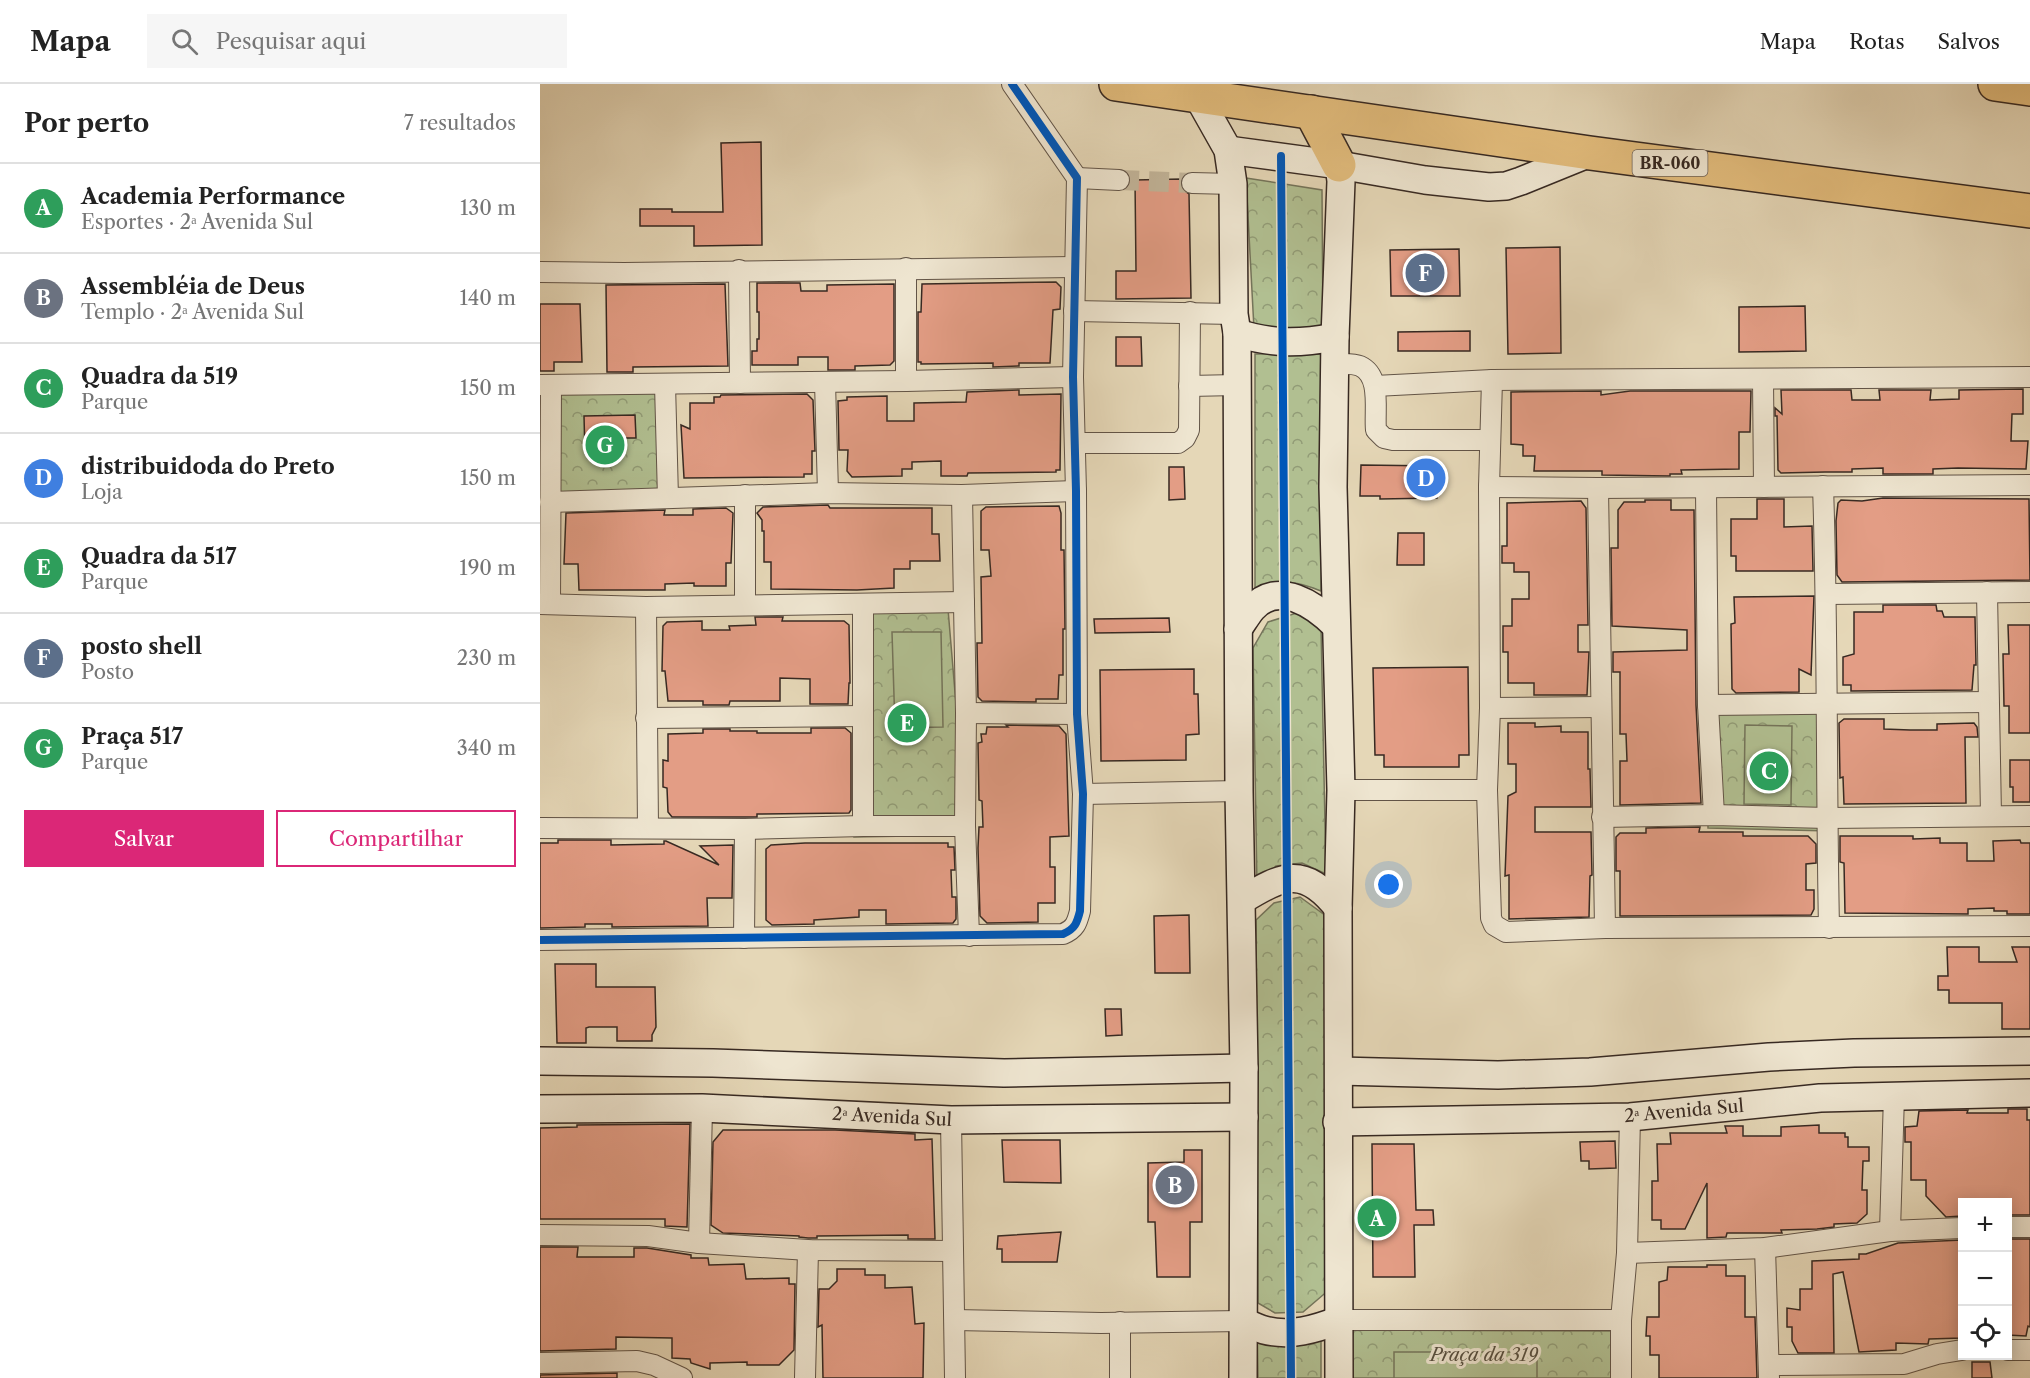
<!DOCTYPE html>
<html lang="pt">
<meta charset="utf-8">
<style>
:root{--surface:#fff;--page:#f6f6f6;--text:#222;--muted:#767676;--line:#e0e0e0;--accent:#db2777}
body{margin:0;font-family:"Libre Caslon Text",serif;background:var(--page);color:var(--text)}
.controls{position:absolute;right:18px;bottom:18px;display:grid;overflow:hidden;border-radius:0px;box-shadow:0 3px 15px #0003}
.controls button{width:54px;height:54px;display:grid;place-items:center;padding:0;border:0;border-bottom:2px solid var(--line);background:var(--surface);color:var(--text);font:30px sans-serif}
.you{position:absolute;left:849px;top:801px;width:21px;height:21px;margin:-15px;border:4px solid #fff;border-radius:50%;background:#1a73e8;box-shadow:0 0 0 9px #1a73e833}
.badge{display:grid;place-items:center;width:39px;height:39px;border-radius:50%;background:var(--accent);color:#fff;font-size:20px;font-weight:700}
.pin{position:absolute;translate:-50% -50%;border:3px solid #fff;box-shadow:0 2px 6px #0006}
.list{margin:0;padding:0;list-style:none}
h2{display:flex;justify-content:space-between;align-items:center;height:78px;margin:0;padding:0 24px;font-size:26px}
h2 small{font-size:20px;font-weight:400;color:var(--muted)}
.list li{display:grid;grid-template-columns:39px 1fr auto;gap:18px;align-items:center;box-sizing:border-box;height:90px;padding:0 24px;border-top:2px solid var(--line)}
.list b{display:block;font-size:22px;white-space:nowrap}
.list p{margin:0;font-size:20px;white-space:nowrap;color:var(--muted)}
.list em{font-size:20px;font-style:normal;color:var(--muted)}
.actions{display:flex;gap:12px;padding:18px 24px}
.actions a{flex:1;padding:14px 0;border:2px solid var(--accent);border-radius:0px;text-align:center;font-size:21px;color:var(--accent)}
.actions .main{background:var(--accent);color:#fff}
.icon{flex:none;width:33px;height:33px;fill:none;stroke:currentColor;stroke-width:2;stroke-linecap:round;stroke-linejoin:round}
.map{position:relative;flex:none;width:1490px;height:1294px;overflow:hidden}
header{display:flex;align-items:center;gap:36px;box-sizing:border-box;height:84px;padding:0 30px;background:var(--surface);border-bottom:2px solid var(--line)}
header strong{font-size:28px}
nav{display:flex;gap:33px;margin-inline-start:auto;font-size:21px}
.search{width:420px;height:54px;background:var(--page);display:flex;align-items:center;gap:15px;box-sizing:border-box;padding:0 21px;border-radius:0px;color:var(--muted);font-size:22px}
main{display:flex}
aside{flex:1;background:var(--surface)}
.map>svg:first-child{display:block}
.park{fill:url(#park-crowns);stroke:#74745a;stroke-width:1.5}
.pitch{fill:#b1bf91;stroke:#74745a;stroke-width:1.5}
.building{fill:#e39d85;stroke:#372922;stroke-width:1.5}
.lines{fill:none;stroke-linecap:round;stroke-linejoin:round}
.street-tunnel{stroke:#c2b499;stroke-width:20;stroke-dasharray:20 10;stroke-linecap:butt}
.street-casing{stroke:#625447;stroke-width:22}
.secondary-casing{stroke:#372922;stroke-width:30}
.highway-casing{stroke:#372922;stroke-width:36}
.street{stroke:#eee5d0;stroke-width:20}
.secondary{stroke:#eee5d0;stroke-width:27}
.highway{stroke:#e2bc7c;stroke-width:33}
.cycleway-casing{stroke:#eee5d0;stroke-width:11}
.cycleway{stroke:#0057b8;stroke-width:8}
.labels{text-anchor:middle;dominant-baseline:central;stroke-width:6;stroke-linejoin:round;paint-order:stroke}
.shield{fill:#eee5d0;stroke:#6e6156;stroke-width:1.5}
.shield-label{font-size:16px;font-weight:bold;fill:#372922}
.street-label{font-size:18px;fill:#372922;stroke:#eee5d0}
.park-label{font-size:18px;font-style:italic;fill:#564e3e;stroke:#eee5d0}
</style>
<header>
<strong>Mapa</strong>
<div class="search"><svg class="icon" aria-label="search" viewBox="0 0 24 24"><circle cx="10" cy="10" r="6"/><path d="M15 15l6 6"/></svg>Pesquisar aqui</div>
<nav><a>Mapa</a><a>Rotas</a><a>Salvos</a></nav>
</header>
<main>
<aside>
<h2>Por perto<small>7 resultados</small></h2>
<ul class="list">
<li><span class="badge" style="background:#2e9e5b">A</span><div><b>Academia Performance</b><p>Esportes · 2ᵃ Avenida Sul</p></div><em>130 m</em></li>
<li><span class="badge" style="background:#6b7280">B</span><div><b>Assembléia de Deus</b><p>Templo · 2ᵃ Avenida Sul</p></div><em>140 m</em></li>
<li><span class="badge" style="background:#2e9e5b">C</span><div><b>Quadra da 519</b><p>Parque</p></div><em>150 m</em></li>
<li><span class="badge" style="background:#3f7fe0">D</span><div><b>distribuidoda do Preto</b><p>Loja</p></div><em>150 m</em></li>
<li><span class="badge" style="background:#2e9e5b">E</span><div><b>Quadra da 517</b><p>Parque</p></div><em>190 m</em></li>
<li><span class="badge" style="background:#5c6f8a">F</span><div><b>posto shell</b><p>Posto</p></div><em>230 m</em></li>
<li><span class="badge" style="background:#2e9e5b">G</span><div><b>Praça 517</b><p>Parque</p></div><em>340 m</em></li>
</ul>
<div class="actions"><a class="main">Salvar</a><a>Compartilhar</a></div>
</aside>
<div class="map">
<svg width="1490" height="1294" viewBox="0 0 1490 1294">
<defs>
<pattern id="park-crowns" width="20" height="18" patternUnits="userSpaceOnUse" patternTransform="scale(1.5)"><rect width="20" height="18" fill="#b1bf91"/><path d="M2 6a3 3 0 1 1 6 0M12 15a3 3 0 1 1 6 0" fill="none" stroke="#919b76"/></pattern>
</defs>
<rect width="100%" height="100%" fill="#e5d7b7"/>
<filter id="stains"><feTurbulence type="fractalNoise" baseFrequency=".00333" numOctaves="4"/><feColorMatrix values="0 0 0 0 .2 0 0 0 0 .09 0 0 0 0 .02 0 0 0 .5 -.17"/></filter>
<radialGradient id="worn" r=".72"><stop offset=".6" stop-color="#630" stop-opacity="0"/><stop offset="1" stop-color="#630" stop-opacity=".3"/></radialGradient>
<g class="park">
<polygon points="706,94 782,106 783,245 714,245"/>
<path d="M 715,270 L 784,270 L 781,507 C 756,497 741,494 715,506 Z"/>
<polygon points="122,309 125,411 9,416 7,310"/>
<polygon points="408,525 427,751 314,753 320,527"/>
<polygon points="766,526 781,543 786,790 762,779 736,782 717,802 713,564 728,538"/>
<polygon points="1291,627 1290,747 1168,744 1167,629"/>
<polygon points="760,813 786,832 790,1205 763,1228 735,1229 718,1219 716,836 734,819"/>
<polygon points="808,1246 1081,1247 1081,1294 808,1294"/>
<polygon points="717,1248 752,1264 781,1248 781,1294 718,1294"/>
</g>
<g class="pitch">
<polygon points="352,548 401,548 403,643 355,644"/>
<polygon points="1205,641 1252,642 1251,721 1204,720"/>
<rect x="854" y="1268" width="143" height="26"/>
</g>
<g class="building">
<polygon points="221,58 222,161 154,162 154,142 100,142 100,125 132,125 132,128 183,128 181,59"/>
<polygon points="641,95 642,105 649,110 651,214 576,215 576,187 596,187 595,96"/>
<polygon points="1020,163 1021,269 968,270 966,164"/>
<polygon points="919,165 920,212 851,212 850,166"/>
<polygon points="516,198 521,203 520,225 513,226 510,279 479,279 479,282 453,283 453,279 381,280 381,278 378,278 378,228 381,228 382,200"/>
<polygon points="217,199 260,199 261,207 287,207 287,201 354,200 354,277 350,281 315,282 315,286 288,286 288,273 258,273 258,281 212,281 212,267 217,267 217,255 219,255 219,228 217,228"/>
<polygon points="185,200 188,282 93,283 93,288 67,288 66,201"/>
<polygon points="0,220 40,220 42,278 14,278 14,287 0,287"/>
<polygon points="1265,222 1266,267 1199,268 1199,223"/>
<polygon points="930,247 930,267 858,267 858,248"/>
<polygon points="576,253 601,253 602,282 576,282"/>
<polygon points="1483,305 1483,330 1472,330 1471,357 1488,357 1486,385 1418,384 1393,385 1393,390 1343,390 1343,384 1312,385 1312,388 1285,388 1241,389 1238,386 1237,332 1235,332 1235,324 1242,330 1241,306 1311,306 1312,316 1340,316 1339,306 1391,306 1390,316 1419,315 1419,306"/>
<polygon points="479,306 479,311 521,310 520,386 516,386 516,388 428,389 427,392 401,392 401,377 372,378 372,385 362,385 362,392 312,393 307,387 308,366 299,366 298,317 307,316 307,313 347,312 347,337 374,337 374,319 426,318 427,308"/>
<polygon points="1061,307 1061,311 1090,307 1211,307 1210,348 1199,348 1199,385 1141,386 1142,390 1130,390 1130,392 1062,391 1062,387 994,387 995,372 983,372 983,361 971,360 971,308"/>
<polygon points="267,310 273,316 275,367 272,367 272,390 264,390 264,393 144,394 141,341 150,345 150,319 174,319 174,313 180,313 181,311"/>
<polygon points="95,331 96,354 66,354 66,370 45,370 44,332"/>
<polygon points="821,381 897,382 897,414 840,415 840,412 820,412"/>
<polygon points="629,383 644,383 645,415 629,416"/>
<polygon points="1343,414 1489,415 1490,496 1302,498 1297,491 1296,437 1298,419 1301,416 1322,417"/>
<polygon points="1217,415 1244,415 1244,443 1272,442 1273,487 1196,487 1196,472 1191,472 1191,435 1217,435"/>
<polygon points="1105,416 1131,416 1131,426 1154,426 1156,621 1161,719 1080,721 1080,677 1087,677 1086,650 1080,650 1080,588 1073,588 1073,568 1147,566 1147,546 1072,542 1071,464 1078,464 1078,426 1084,418 1105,418"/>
<polygon points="1041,417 1046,424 1048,541 1038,541 1038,568 1049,568 1047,611 994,611 994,599 968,599 968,568 963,568 963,542 972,542 972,515 989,515 989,488 974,488 974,479 962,479 962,462 967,462 967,419"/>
<polygon points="288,421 290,424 392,424 392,450 399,450 400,477 370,477 370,485 354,485 354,504 317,506 231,505 231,478 224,478 224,447 222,447 222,436 217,429 223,423"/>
<polygon points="519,422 521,429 521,466 524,466 525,545 523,545 523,591 519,591 518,615 496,615 496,618 442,617 438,613 437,559 442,559 441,493 451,492 449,466 441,466 441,427 446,423"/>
<polygon points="186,424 193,429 191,479 186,479 186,502 154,502 154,499 125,500 125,506 39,506 38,480 24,480 26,429 125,426 124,431 153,431 153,425"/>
<polygon points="858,449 884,449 884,481 857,481"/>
<polygon points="1274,512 1271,591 1259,585 1259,608 1196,609 1192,605 1191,540 1195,539 1194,513"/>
<polygon points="1343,521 1396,521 1397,527 1402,527 1404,533 1435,533 1436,581 1434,581 1432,606 1311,607 1311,601 1303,601 1303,573 1314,570 1314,528 1343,528"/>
<polygon points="215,533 243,533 242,537 304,537 309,541 310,599 309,599 308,620 270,620 270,595 240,594 240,617 190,617 189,621 163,621 163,617 128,617 125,587 122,587 123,542 127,538 162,537 162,546 190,546 189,542 216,541"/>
<polygon points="629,534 630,548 555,549 554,535"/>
<polygon points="1468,541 1490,541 1490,649 1469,649 1469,622 1464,622 1463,570 1469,570"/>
<polygon points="928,583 929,671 919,671 919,683 844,683 844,671 835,671 833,584"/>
<polygon points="654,585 654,610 658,610 659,650 646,651 646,676 561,677 560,586"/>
<polygon points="1304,635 1344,635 1344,645 1370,646 1397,646 1397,640 1434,639 1437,643 1438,653 1425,653 1426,719 1304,720 1303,693 1300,694 1299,639"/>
<polygon points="968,639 995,639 995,643 1021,642 1021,648 1048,648 1048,685 1050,685 1051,723 995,723 995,748 1051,748 1052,791 1050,792 1049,833 969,835 969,791 965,792 968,712 976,708 976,680 968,680"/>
<polygon points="466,641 519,642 526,650 529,752 510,753 510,783 515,783 515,819 498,819 498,838 447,839 440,832 438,764 439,743 443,743 442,717 439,716 438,659 442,658 441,650 446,650 447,643 468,643"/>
<polygon points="271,644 305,644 311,649 311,726 309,729 217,730 217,733 132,733 128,728 127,704 123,703 123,676 128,677 128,650 163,649 163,645 190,645 190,647 217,647 217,649 271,649"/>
<polygon points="1470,676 1490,676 1490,718 1473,718 1473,703 1470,703"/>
<polygon points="1160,743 1159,748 1203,748 1203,752 1268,752 1276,760 1276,779 1266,780 1266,806 1274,806 1274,825 1271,831 1080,832 1080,787 1076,787 1076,753 1080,749 1106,749 1106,744"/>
<polygon points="1300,752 1373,752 1373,755 1400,754 1400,759 1427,759 1427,777 1454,777 1453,757 1480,756 1481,759 1490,759 1490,830 1467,830 1467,827 1454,827 1454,824 1428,825 1428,830 1305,829 1304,779 1300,778"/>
<polygon points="18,756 71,756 71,761 124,760 124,757 126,757 179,781 160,762 193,761 192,814 167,814 168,842 72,843 72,840 45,840 45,843 0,844 0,759 18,759"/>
<polygon points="265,759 408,759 408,763 414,763 415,786 411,786 412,813 416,813 416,835 413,839 346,840 346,826 319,826 319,833 274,836 274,840 232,841 226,836 226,765 231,761"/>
<polygon points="649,831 650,889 615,889 614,832"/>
<polygon points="1407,863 1439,863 1439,878 1477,878 1472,863 1490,863 1490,945 1462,945 1462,919 1409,919 1409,906 1398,906 1398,892 1408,892"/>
<polygon points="15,880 56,880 56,903 115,903 116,943 112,951 112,957 77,957 77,943 49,943 46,944 46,959 17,959"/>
<polygon points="565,925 581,925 582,951 566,952"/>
<polygon points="1468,1025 1487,1025 1487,1036 1490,1036 1490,1131 1468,1131 1467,1119 1422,1119 1422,1132 1406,1133 1386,1112 1386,1096 1371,1096 1371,1058 1365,1058 1365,1043 1377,1042 1379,1027 1428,1026 1427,1029 1468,1029"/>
<polygon points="150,1040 147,1143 125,1142 125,1135 0,1135 0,1044 37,1043 37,1041"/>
<polygon points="1279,1041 1279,1049 1305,1049 1305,1053 1308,1053 1308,1063 1329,1063 1329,1077 1323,1077 1322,1106 1327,1106 1327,1130 1317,1139 1294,1140 1294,1143 1277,1145 1241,1146 1242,1149 1187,1149 1186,1153 1167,1154 1167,1099 1145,1145 1121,1145 1121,1136 1112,1136 1112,1097 1118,1097 1117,1060 1131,1060 1130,1049 1187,1049 1185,1042 1203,1042 1203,1052 1241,1052 1241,1043"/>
<polygon points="183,1046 295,1046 375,1050 375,1056 392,1055 395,1155 368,1155 368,1151 277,1152 277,1154 268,1154 259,1153 259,1152 183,1149 171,1141 173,1058"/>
<polygon points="462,1056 520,1056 521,1099 464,1098"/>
<polygon points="1075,1057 1076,1084 1049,1085 1049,1077 1041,1077 1040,1058"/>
<polygon points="832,1060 874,1060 876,1126 893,1126 894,1141 874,1141 875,1193 833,1193"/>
<polygon points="644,1066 662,1066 662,1138 650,1138 650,1193 617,1193 615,1138 608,1138 608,1079 644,1078"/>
<polygon points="521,1148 517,1178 462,1178 462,1165 457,1165 458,1152"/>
<polygon points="1468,1155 1490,1155 1490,1243 1488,1242 1486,1252 1467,1251"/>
<polygon points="1422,1156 1422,1254 1389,1255 1388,1260 1356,1259 1356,1266 1319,1268 1303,1188 1293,1190 1294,1269 1258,1269 1252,1257 1252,1243 1247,1243 1247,1224 1260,1226 1260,1205 1272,1205 1272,1177 1319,1175 1319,1170 1326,1170 1358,1159"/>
<polygon points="0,1163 38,1163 37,1173 94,1173 94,1164 107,1164 151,1171 151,1174 168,1174 169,1181 204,1180 206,1195 249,1194 249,1200 255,1200 254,1266 239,1281 207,1281 207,1278 170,1279 170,1285 151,1279 150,1275 132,1274 132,1254 76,1253 76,1265 0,1267"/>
<polygon points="1167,1181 1186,1181 1186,1192 1205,1192 1205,1233 1215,1233 1217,1294 1119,1294 1119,1271 1110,1271 1110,1252 1106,1252 1107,1233 1119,1233 1119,1198 1127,1196 1128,1183 1167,1183"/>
<polygon points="297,1185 325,1185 325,1191 345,1191 345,1204 372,1203 375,1240 384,1239 383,1294 283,1294 282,1241 278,1243 279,1205 289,1205 297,1197"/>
<polygon points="1432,1278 1450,1278 1452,1294 1432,1294"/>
<polygon points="77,1289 77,1294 0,1294 0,1291"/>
</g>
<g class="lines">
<polyline class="street-tunnel" points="579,96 652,99"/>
<defs>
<g id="street">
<polyline points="537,94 579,96"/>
<polyline points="652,99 693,100"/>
<polyline points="199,186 200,299"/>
<polyline points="0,188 84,189 534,183"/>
<polyline points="534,227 694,230"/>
<path d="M 795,280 C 803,280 813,279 820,282 C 842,292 834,326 836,346 L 844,354 L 853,356 L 950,356"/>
<polyline points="1223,295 1224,403"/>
<polyline points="952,296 949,403 950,624 947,706 951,834 954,841 966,848 1065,844 1490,842"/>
<polyline points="366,297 366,184"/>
<polyline points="285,298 288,409"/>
<polyline points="125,300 128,414"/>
<polyline points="0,301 366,297 533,293"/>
<polyline points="649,302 697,301"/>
<polyline points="835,302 952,296 1490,293"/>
<polyline points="535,359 638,359 645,354 649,346 650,228"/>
<path d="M 1283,402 C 1288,549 1286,697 1289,844"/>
<polyline points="949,403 1058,404 1490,401"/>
<polyline points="1058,404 1065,844"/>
<polyline points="1166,404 1168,621 1174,731"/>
<polyline points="422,411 426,629 425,742 429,852"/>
<polyline points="10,418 288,409 422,411 536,407"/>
<polyline points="1447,508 1451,732"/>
<polyline points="1287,510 1490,508"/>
<polyline points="10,519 11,301"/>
<polyline points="0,520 106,523 424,518"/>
<polyline points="323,520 323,742"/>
<polyline points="205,521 205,411"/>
<polyline points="106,523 108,744"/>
<polyline points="1168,621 1448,618"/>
<polyline points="950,624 1060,623"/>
<polyline points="426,629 537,630"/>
<polyline points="106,634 322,632"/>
<polyline points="801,706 947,706"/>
<polyline points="543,710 699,707"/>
<polyline points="1062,733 1174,731 1287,734 1490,732"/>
<polyline points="0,744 205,745 323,742 425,742"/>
<polyline points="204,854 205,745"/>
<path d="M 0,856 L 523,850 C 535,845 537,839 540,827 L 543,710 L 537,630 L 536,407 L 533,293 L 537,94 L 472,0"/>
<polyline points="411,1036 415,1294"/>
<polyline points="1468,1143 1490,1143"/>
<polyline points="1350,1147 1354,1011"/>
<polyline points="0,1151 108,1152 159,1159 268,1166 413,1167"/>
<polyline points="159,1159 162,1024"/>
<polyline points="1225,1164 1229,1294"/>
<polyline points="1087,1169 1225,1164 1350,1147 1422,1144"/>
<polyline points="415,1236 561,1239 702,1237"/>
<polyline points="799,1236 1081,1236"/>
<polyline points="580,1238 580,1294"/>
<polyline points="1468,1266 1490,1266"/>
<polyline points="0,1279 97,1277 114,1281 142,1294"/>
<polyline points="1229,1281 1364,1280 1397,1270 1422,1266"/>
<polyline points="265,1294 268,1166"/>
<polyline points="1081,1294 1081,1236 1087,1169 1090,1033"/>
</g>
<g id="secondary">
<polyline points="657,11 688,66 693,100 694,230 697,249 699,707 704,984 703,1294"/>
<polyline points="688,66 799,81 885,96 949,103 966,102 981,97 1050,69"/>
<path d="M 697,249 C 733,260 758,260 795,253"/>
<path d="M 698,545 C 703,538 707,531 712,525 C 738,495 775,521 796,542"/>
<path d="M 702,816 C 743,791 764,781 798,824"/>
<polyline points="0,977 173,979 464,989 704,984"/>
<polyline points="799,987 958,991 1050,988 1229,973 1314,969 1490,967"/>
<polyline points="0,1025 162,1024 411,1036 704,1033"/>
<polyline points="797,1038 1090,1033 1280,1014 1490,1009"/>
<path d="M 702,1237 C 709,1240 717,1244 724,1246 C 750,1253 776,1245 799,1236"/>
<polyline points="799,1294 798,824 801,706 793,403 795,253 801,97 799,81"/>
</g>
<g id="highway">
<polyline points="576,0 1050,69 1490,127"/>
<polyline points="1455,0 1490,5"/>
<polyline points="771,28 799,81"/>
</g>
</defs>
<use href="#street" class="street-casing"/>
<use href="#secondary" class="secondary-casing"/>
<use href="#highway" class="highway-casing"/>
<use href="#street" class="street"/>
<use href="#secondary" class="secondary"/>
<use href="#highway" class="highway"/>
<defs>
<g id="cycleway">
<polyline points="741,72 751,1294"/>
<path d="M 0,856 L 523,850 C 535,845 537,839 540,827 L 543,710 L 537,630 L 536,407 L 533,293 L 537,94 L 472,0"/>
</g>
</defs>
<use href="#cycleway" class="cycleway-casing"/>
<use href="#cycleway" class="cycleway"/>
</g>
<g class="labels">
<rect class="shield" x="1092.5" y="66" width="75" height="26" rx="4.5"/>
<g class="shield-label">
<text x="1130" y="79">BR-060</text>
</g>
<g class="street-label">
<text transform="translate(1144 1027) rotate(-5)">2ᵃ Avenida Sul</text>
<text transform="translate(352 1033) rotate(3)">2ᵃ Avenida Sul</text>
</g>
<g class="park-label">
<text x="944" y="1271">Praça da 319</text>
</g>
</g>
<rect width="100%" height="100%" filter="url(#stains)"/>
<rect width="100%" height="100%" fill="url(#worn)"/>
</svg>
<div class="controls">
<button>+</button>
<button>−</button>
<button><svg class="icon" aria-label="locate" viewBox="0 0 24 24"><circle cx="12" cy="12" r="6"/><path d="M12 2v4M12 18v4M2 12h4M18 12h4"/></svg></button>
</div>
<div class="you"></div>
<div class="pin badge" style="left:837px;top:1134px;background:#2e9e5b">A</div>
<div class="pin badge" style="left:635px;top:1101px;background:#6b7280">B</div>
<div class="pin badge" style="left:1229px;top:687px;background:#2e9e5b">C</div>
<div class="pin badge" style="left:886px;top:394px;background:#3f7fe0">D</div>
<div class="pin badge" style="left:367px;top:639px;background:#2e9e5b">E</div>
<div class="pin badge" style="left:885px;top:189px;background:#5c6f8a">F</div>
<div class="pin badge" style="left:65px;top:361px;background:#2e9e5b">G</div>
</div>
</main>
